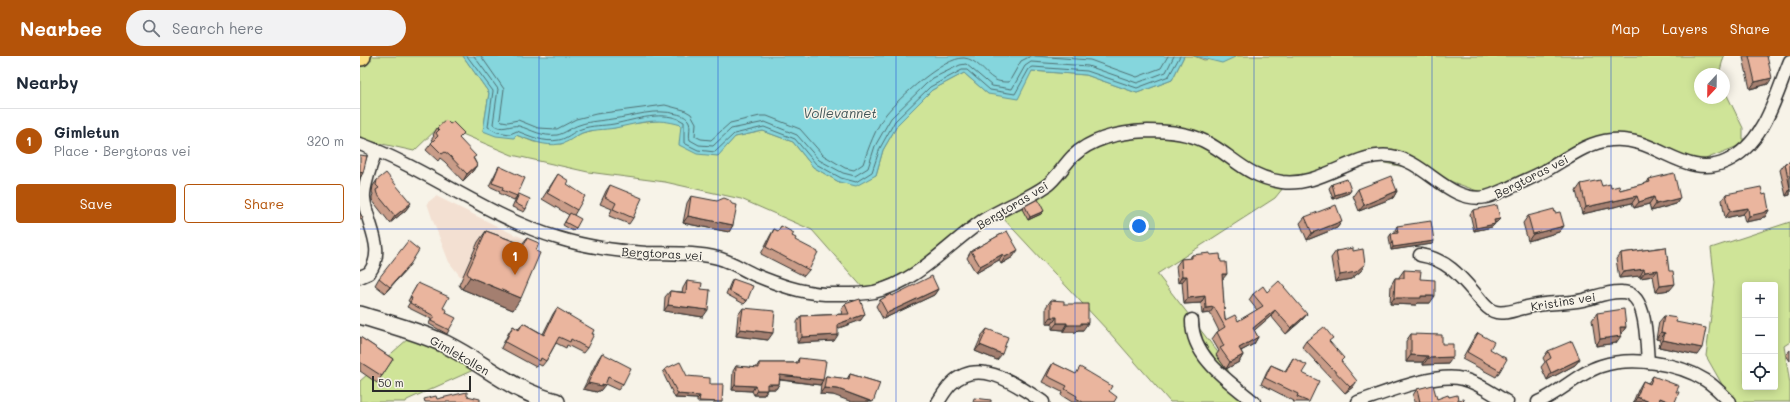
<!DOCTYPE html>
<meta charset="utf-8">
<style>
:root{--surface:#fff;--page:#f2f2f3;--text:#1f2937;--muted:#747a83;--line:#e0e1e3;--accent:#b45309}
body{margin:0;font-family:Mali,sans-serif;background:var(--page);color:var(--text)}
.controls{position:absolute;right:12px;bottom:12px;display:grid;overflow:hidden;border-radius:4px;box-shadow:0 2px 10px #0003}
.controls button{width:36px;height:36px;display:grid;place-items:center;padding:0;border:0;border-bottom:1px solid var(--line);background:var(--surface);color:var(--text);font:20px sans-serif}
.compass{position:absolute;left:1334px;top:12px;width:36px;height:36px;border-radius:50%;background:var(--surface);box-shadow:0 2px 10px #0003;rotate:202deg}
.scale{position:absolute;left:12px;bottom:10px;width:99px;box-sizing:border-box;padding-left:4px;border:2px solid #2b2b2b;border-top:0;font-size:11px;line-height:14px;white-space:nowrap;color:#2b2b2b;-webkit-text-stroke:3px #f7f3e8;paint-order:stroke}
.you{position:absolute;left:779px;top:170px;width:14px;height:14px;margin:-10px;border:3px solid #fff;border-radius:50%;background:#1a73e8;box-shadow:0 0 0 6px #1a73e833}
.badge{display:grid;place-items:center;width:26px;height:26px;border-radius:50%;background:var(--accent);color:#fff;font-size:13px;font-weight:700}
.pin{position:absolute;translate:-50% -33px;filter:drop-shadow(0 1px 2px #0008)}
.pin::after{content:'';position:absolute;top:21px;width:14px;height:12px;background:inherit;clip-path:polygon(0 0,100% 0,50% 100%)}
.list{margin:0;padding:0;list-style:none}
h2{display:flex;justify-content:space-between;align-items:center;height:52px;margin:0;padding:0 16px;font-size:17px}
h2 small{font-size:13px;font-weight:400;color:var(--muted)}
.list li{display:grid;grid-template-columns:26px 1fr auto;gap:12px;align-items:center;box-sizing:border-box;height:64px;padding:0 16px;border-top:1px solid var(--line)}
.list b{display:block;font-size:15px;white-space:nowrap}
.list p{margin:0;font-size:13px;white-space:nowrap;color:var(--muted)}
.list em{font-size:13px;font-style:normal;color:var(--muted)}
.actions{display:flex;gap:8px;padding:12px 16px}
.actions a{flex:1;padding:9px 0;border:1px solid var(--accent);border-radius:4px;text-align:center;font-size:14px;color:var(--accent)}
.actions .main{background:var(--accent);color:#fff}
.icon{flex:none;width:22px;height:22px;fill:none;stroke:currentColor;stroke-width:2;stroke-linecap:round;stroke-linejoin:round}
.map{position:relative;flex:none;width:1430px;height:346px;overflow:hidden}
header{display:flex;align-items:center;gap:24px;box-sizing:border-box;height:56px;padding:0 20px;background:var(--accent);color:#fff}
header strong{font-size:19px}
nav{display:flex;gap:22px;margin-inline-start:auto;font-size:14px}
.search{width:280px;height:36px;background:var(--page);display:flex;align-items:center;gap:10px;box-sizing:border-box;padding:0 14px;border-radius:22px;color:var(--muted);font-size:15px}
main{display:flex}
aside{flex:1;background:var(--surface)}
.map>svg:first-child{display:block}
.built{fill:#f3e0d2}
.green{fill:#cfe498;stroke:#7d8862;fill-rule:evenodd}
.water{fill:#85d6dd;stroke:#619296}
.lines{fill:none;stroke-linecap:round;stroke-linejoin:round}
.shore{stroke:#4f6f72;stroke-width:1}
.street-casing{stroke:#2b2b2b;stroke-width:15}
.secondary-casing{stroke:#2b2b2b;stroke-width:20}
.primary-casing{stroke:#2b2b2b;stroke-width:22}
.street{stroke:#f7f3e8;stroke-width:12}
.secondary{stroke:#f7f3e8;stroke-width:17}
.primary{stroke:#fce080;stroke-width:19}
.wall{fill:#c99c88;stroke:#2b2b2b}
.shaded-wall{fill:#a47f6f;stroke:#2b2b2b}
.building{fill:#eab59e;stroke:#2b2b2b}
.grid{fill:none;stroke:#1d4ed8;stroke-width:1;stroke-opacity:0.55}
.labels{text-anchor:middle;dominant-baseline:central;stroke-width:3;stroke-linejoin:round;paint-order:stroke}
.street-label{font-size:12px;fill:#2b2b2b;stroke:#f7f3e8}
.water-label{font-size:13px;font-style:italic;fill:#425658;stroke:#f7f3e8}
</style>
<header>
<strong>Nearbee</strong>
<div class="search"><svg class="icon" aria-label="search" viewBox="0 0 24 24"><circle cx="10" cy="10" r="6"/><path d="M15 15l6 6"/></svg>Search here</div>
<nav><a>Map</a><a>Layers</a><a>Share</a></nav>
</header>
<main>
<aside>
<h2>Nearby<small></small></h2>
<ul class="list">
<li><span class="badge">1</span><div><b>Gimletun</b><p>Place · Bergtoras vei</p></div><em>320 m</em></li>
</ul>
<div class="actions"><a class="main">Save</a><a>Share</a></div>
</aside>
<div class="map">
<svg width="1430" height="346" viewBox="0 0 1430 346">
<rect width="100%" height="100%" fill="#f7f3e8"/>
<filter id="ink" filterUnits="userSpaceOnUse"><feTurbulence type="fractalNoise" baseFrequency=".025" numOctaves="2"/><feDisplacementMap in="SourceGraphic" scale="8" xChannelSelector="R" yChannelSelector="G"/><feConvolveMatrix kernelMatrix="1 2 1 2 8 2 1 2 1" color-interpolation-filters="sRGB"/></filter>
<g filter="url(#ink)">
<polygon class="built" points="76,140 153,178 172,185 152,243 114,238 89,206 73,165 67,147"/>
<g class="green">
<polygon points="0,0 103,0 129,37 123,75 156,79 174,86 201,88 222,77 239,73 254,72 270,68 304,64 321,68 357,100 375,81 403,75 433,86 453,111 479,126 516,119 523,94 538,68 572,34 604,17 628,38 672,15 726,19 777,37 812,24 824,0 834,0 844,4 875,0 1364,0 1359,18 1340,18 1340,42 1364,42 1364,33 1383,72 1383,88 1333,108 1258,83 1126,138 1059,114 1000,102 927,127 915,142 797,218 860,299 882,341 880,346 810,346 748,275 642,161 615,163 558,213 504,233 452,174 381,143 305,126 228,116 152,99 81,69 54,95 0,83"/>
<path d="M 1430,166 L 1430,286 L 1424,290 L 1430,328 L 1430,346 L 1372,346 L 1346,300 L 1355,227 L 1351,192 ZM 1385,229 L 1415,229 L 1415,331 L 1385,331 Z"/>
<polygon points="57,275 120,311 47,344 46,346 0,346 0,325"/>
</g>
<g class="water">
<path d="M 103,0 L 824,0 L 812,24 L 777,37 L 726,19 L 672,15 L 658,43 L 628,38 L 604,17 L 572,34 L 538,68 L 523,94 L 516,119 L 496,130 L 479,126 L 453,111 L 433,86 L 403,75 L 375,81 L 358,100 L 337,98 L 319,89 L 321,69 C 295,61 280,67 255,72 C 244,74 233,73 222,77 C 215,80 208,87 200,88 C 185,91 170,84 156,79 L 154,82 L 136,80 L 123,75 L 129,37 Z"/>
<polygon points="834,0 875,0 875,1 862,7"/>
</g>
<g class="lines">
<g class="shore">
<path d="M 107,0 L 133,35 L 128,71 L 137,76 L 150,78 L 157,75 C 170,80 184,87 199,84 C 206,83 213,76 221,73 C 232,69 243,70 254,68 C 275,64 304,53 324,66 L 324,87 L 338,94 L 355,96 L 374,78 L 404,71 L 435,83 L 456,108 L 481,122 L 496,126 L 512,116 L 520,92 L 535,65 L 570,31 L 602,14 L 607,14 L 630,34 L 655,38 L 669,13 L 673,11 L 727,15 L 777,32 L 809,20 L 820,0"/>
<path d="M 114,0 L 138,33 L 133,68 C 142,76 150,68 159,70 C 172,74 182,81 197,79 C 204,78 212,71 219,69 C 230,65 240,65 252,63 C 276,60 293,52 317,58 C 321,59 325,60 328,64 C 332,69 328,78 330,84 L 339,89 L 353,90 L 371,73 L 405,66 L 437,79 L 459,104 L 483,117 L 495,120 L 508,112 L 515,90 L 531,62 L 566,28 L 573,22 L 600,9 L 606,8 L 632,30 L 652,33 L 665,10 L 671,6 L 728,10 L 777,27 L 806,16 L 814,0"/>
<path d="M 121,0 L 144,33 L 140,63 L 142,65 L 148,66 L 158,64 L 178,72 L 197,73 L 216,63 L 236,58 L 305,49 L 324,54 L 331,58 L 336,67 L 335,80 L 341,83 L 351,84 L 370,67 L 400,60 L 407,60 L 440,73 L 463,99 L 485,112 L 494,114 L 503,108 C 509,91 515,73 526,58 C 539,42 584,1 604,2 C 617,3 624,17 634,23 C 638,26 644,26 649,26 L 661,5 L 671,0"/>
<polyline points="675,0 730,4 777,21 801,12 808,0"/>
</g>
<defs>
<g id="street">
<path d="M 0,88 C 68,113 128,161 198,182 C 227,191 255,195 286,197 C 310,198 334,196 358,202 C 372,206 382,213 395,219 C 417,228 441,237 465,238 C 481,238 498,239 514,236 C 557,226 587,189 622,165 C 642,152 666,144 686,130 C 697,122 703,110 713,100 C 733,81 762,76 788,75 C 807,75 828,77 844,85 C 874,100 884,120 922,126 C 962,131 995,95 1031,100 C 1066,105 1089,148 1126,141 C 1134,139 1141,135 1149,132 C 1161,126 1174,121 1185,115 C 1206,103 1227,86 1251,84 C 1296,79 1325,125 1367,105 C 1405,87 1415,41 1430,5"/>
<path d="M 1060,199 C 1087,203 1101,221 1118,241 C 1122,246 1127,253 1133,255 C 1144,260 1160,252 1172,250 C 1189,246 1206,248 1223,244 C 1236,241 1248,235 1262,236 C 1288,236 1286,287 1288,306"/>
<path d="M 0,221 L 9,217 C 27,193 6,168 4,142 C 3,129 12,107 16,94"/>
<path d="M 832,264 C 831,300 868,325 894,346"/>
<path d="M 578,346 C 582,340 586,333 591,328 C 619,300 657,329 683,346"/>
<path d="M 998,346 C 1024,337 1076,316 1103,323 C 1119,327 1133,338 1147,346"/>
<path d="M 1178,346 C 1200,337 1218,317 1241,310 C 1272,300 1318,307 1345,324 C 1355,330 1362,338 1370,346"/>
</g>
<path id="secondary" d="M 0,259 C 28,268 58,275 85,288 C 124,307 151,335 196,346"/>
<polyline id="primary" points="0,0 1,0"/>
</defs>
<use href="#street" class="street-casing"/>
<use href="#secondary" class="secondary-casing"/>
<use href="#primary" class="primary-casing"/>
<use href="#street" class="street"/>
<use href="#secondary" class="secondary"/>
<use href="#primary" class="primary"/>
</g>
<g class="wall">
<polygon points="1383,0 1407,0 1408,28 1390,33 1383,1"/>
<polygon points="77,72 100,83 114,103 117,109 112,116 103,125 85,106 80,102 78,105 66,94 73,85 71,84 74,80 73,79"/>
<polygon points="1430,106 1430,139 1426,140 1420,114 1425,107"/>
<polygon points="139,110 157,140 154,144 139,137 140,135 129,130"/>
<polygon points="198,118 207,128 217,154 214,159 216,172 213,175 203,169 209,159 182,143"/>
<polygon points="1289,123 1320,142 1316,148 1291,155 1289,148 1274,152 1272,147 1222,158 1216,135 1221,128 1242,130 1260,134 1287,127"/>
<polygon points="17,124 46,154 30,167 12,144 12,141 13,138 12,136 13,130"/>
<polygon points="972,128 991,134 989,137 973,143 969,132"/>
<polygon points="250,129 273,162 269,168 249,160 252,153 240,148 246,135"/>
<polygon points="998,133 1037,135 1033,142 999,155 993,140"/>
<polygon points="159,138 166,153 164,156 152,151 156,142"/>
<polygon points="1366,138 1403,139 1409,154 1405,161 1403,161 1401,163 1385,166 1383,158 1365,162 1362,144"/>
<polygon points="331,140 373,169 369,176 323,167 327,147"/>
<polygon points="665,150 684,155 681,158 668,164 662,153"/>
<polygon points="1113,154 1137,166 1135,167 1132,171 1114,175 1110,158"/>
<polygon points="1168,160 1204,170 1199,176 1168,185 1163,167"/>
<polygon points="945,161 982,165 977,172 947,184 940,167"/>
<polygon points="421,170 432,180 449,214 444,220 401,198 410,180 414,173 418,175"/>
<polygon points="1037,170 1074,185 1072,188 1031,194 1029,181 1031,178 1035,177 1035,174"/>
<polygon points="126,175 162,188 167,182 153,254 102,233 99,229 118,186"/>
<polygon points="647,175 653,201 641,208 639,204 616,217 607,202 611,195"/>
<polygon points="1306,191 1310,234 1296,236 1293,220 1280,222 1280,220 1259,222 1256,203 1261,197"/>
<polygon points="976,195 993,195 1001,215 991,223 975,226 971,202"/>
<polygon points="832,199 850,199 862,224 865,264 878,265 897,254 889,244 893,238 907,236 947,258 942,264 926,278 911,260 894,274 898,281 894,288 881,295 883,299 879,306 866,313 856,299 859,295 852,283 857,276 859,275 850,257 842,258 841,247 824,248 822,226 818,227 816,210 821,203 829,203"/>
<polygon points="46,214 25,237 15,229 19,222"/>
<polygon points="1044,214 1060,223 1070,247 1058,247 1056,249 1030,248 1031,229 1035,222 1039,222 1039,221"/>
<polygon points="373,223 387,245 384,248 366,238 371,226"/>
<polygon points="327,225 341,233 343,261 304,255 305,241 310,235 322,236 323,232"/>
<polygon points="58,227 83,252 86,257 89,274 87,278 69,268 71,263 47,251 50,246 48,245"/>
<polygon points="578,233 574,239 523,263 516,250 520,244 532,240"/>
<polygon points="691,244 704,248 723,274 718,274 716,276 703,276 703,274 692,273 692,268 686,268 686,251"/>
<polygon points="485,248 501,264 478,272 474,285 437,287 437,266 441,260 482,258 481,254"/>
<polygon points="197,252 227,292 223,297 207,289 206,292 196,287 186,305 182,310 178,308 176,311 141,292 149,276 153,270 158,273 163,267 183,278 193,258"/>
<polygon points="383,252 408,284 376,280 378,259"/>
<polygon points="1237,257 1266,271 1262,277 1260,277 1256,287 1236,290 1232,264"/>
<polygon points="1304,260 1316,266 1337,299 1299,291 1300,284 1296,283 1299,266"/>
<polygon points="627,273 637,304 615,295 622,279"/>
<polygon points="1118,277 1130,293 1140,315 1136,321 1102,303 1113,283"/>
<polygon points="1051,278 1082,288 1088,308 1063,309 1063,306 1046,306 1046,285"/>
<polygon points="0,281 33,303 17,327 0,315"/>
<polygon points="946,285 970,286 981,306 993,331 985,337 942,291"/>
<polygon points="1430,294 1430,305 1426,299"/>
<polygon points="1188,295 1220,303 1215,309 1187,324 1181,311 1185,306 1183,302"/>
<polygon points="242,297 263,328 258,334 245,328 240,335 238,335 237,336 223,333 238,303"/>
<polygon points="439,302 463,323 466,320 487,323 490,318 520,327 473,339 460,338 461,327 460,329 420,324 419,328 416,333 407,333 404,339 394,339 392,335 372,334 373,315 376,310 396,312 399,307 436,307"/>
<polygon points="933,302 942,317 949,346 933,346 934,345 901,328 907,315 911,309 925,315"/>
<polygon points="693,307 749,335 754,346 712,346 701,339 702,336 682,326 689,313"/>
<polygon points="305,313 350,328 362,346 337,346 337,343 315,342 303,317"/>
<polygon points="1293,320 1316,336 1315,346 1273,346 1279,332 1283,325 1288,327"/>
<polygon points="1057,333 1077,343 1089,341 1104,346 1054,346 1053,339"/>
</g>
<g class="shaded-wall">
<polygon points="1412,22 1408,28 1390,33 1395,26"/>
<polygon points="117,109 112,116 103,125 107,118"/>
<polygon points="0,116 3,117 0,122"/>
<polygon points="1430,133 1430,139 1426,140"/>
<polygon points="991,134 989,137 973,143 975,139"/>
<polygon points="1037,135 1033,142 999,155 1004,149"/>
<polygon points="1277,140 1272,147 1222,158 1226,151"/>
<polygon points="1294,141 1289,148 1274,152 1279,146"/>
<polygon points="1320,142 1316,148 1291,155 1296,148"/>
<polygon points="51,147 46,154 30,167 35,160"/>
<polygon points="1388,152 1383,158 1365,162 1370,155"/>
<polygon points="1409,154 1405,161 1403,161 1401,163 1385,166 1389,160"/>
<polygon points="684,155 681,158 668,164 670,161"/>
<polygon points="328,160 373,169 369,176 323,167"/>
<polygon points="1140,163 1137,166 1132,168 1134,164"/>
<polygon points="982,165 977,172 947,184 952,177"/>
<polygon points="1135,168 1132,171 1114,175 1116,172"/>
<polygon points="1204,170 1199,176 1168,185 1173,178"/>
<polygon points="1074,185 1072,188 1031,194 1033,191"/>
<polygon points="658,194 653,201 641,208 645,201"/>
<polygon points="643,198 639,204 616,217 620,210"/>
<polygon points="51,207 46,214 25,237 30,231"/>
<polygon points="1005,208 1001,215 991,223 975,226 980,219"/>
<polygon points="1284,213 1280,220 1259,222 1263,216"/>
<polygon points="1298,214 1293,220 1280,222 1285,216"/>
<polygon points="862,218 867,218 862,224 857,225"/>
<polygon points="822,220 827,220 822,226 818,227"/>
<polygon points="110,221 161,242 153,254 102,233"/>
<polygon points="1315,228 1310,234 1296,236 1300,230"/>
<polygon points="578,233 574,239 523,263 527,257"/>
<polygon points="845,240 841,247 824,248 828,242"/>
<polygon points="1061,240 1075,240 1070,247 1058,247 1056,249 1030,248 1034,242"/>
<polygon points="308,249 348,254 343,261 304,255"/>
<polygon points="854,251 850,257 842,258 846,252"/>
<polygon points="915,254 911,260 889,279 893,272"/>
<polygon points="505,258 501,264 474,274 478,268"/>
<polygon points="947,258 942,264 926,278 931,272"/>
<polygon points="691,261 697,261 692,268 686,268"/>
<polygon points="697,267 707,267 703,274 692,273"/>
<polygon points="721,267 728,267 723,274 718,274 716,276 703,276 707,269"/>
<polygon points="1260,271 1266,271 1262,277 1255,278"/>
<polygon points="380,273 413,277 408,284 376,280"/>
<polygon points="1301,276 1305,277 1300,284 1296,283"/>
<polygon points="478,279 474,285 437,287 442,281"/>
<polygon points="1261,280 1256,287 1236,290 1240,283"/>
<polygon points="898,281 894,288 875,298 879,292"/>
<polygon points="1303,284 1342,292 1337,299 1299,291"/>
<polygon points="620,289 642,298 637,304 615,295"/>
<polygon points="883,299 879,306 866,313 870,306"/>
<polygon points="1051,299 1068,300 1063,306 1046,306"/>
<polygon points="1093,301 1088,308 1063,309 1068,302"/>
<polygon points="1220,303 1215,309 1187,324 1191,317"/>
<polygon points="420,319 463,324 460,329 416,323"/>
<polygon points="997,325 993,331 985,337 990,331"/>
<polygon points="228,327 242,328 245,329 240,335 238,335 237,336 223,333"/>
<polygon points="407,328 419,328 416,333 404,333"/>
<polygon points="375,329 395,330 392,335 372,334"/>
<polygon points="464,332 478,333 512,346 492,346 473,339 460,338"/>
<polygon points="397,334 407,334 404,339 394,339"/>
<polygon points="318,338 340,340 337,343 315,342"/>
<polygon points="1277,341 1290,346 1274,346"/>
<polygon points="1300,342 1310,346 1298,346"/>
</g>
<g class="building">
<polygon points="1389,0 1407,0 1412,22 1395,26"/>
<polygon points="86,64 90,68 93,66 104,77 99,82 116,100 113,102 117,109 107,118 89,99 85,96 82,98 71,87 78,80 76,77 79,74 77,72"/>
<polygon points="0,99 7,100 3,117 0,116"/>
<polygon points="1430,106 1430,132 1425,107"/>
<polygon points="139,110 165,122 157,140 142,134 143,131 132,127"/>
<polygon points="26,117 51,147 35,160 17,138 16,134 19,132 16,129 17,124"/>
<polygon points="1314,117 1320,142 1296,148 1294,141 1279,146 1277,140 1226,151 1221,128 1240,124 1242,130 1250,128 1251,132 1259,130 1260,134 1290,126 1289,123"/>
<polygon points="198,118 209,125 207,128 225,140 217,154 187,137"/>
<polygon points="1031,120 1037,135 1004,149 998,133"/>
<polygon points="987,123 991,134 975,139 972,128"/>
<polygon points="250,129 282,142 273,162 253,153 256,147 245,141"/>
<polygon points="1401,131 1403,139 1406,138 1409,154 1406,155 1406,156 1389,160 1388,152 1370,155 1366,138"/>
<polygon points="159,138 170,143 166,153 155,147"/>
<polygon points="331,140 357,145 364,142 369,144 372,148 377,149 373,169 328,160"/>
<polygon points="678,143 684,155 670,161 665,150"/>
<polygon points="976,149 982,165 952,177 945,161"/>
<polygon points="1137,149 1140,163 1134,164 1135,168 1116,172 1113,154"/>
<polygon points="1194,153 1195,157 1200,156 1204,170 1173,178 1168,160"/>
<polygon points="0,157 3,162 0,164"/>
<polygon points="210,157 221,163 216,172 205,166"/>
<polygon points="1071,165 1074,185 1033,191 1031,178 1038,177 1037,170"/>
<polygon points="421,170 434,177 432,180 436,182 435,184 458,196 449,214 406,191 414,173 418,175"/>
<polygon points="126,175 164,189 167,182 179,187 176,195 180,197 161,242 110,221 107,217"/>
<polygon points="647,175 658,194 645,201 643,198 620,210 611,195"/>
<polygon points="48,185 59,194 51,207 30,231 19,222"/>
<polygon points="1306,191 1309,215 1313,215 1315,228 1300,230 1298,214 1285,216 1284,213 1263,216 1261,197"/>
<polygon points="993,192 993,195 1003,193 1005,208 996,216 980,219 976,195"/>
<polygon points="850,197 850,199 860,198 861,206 866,206 867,218 862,218 865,264 875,259 878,265 903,250 893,238 903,230 907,236 919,225 947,258 931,272 915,254 893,272 898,281 879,292 883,299 870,306 860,292 864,290 857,276 865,271 854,251 846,252 845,240 828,242 827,220 822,220 821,203 832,202 832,199"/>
<polygon points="1044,214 1061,215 1060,223 1075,224 1075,240 1061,240 1061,242 1034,242 1035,222 1044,222"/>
<polygon points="572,220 578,233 527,257 520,244 531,238 532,240"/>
<polygon points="373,223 393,230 387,245 369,235"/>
<polygon points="327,225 342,227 341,233 350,234 348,254 308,249 310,235 326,237"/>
<polygon points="58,227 89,241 83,252 87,254 86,257 96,262 89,274 71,265 74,260 50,247 52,242 50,241"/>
<polygon points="500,243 505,258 478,268 478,279 442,281 441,260 489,258 485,248"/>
<polygon points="691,244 704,245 704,248 728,248 728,267 721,267 721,269 707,269 707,267 697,267 697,261 691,261"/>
<polygon points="197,252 234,274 232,278 234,278 227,292 211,283 210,286 199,281 186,305 181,302 180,305 145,286 153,270 159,274 163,267 184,279"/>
<polygon points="383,252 415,255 413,277 380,273"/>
<polygon points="1264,253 1266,271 1260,271 1261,280 1240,283 1237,257"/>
<polygon points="1304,260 1317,262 1316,266 1346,272 1342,292 1303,284 1305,277 1301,276"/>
<polygon points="964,271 973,282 969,285 984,302 981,305 997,325 990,331 946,285"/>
<polygon points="627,273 648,281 642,298 620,289"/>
<polygon points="1118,277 1134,286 1130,293 1147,303 1140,315 1107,296"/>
<polygon points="1051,278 1082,279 1082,288 1093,288 1093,301 1068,302 1068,300 1051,299"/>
<polygon points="0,281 33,303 22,320 0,306"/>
<polygon points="1212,285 1220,303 1191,317 1186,305 1191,302 1188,295"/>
<polygon points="242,297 271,312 263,328 248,321 245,329 242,328 242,330 228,327"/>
<polygon points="439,302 466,305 463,324 420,319 419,328 407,328 407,334 397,334 395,330 375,329 376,310 399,312 399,307 438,307"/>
<polygon points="933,302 947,309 942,317 959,325 949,346 937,341 938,338 905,322 911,309 926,316"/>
<polygon points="320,306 327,320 350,322 350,328 363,328 362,346 339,345 340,340 318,338 305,313"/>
<polygon points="693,307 716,318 720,311 752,330 749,335 757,341 754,346 723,346 716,342 717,340 705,333 707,330 687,320"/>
<polygon points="490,318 520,327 513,346 478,333 464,332 466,320 489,323"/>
<polygon points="1293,320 1319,330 1316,336 1319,336 1315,346 1310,346 1300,342 1299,346 1290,346 1277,341 1283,325 1290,328"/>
<polygon points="1073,329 1077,343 1088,339 1089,341 1097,339 1098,344 1103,343 1104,346 1060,346 1057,333"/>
<polygon points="107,336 107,340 120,343 120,346 65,346 64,343 76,340 77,343"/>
<polygon points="614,342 631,344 631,346 613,346"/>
</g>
</g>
<path class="grid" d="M 179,0 L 179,346M 358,0 L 358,346M 536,0 L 536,346M 715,0 L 715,346M 894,0 L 894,346M 1072,0 L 1072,346M 1251,0 L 1251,346M 0,173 L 1430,173"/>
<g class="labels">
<g class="street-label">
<text transform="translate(1171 120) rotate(-27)">Bergtoras vei</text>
<text transform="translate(652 149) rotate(-31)">Bergtoras vei</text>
<text transform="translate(302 197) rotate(3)">Bergtoras vei</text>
<text transform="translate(1203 245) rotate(-9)">Kristins vei</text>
<text transform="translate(100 299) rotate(30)">Gimlekollen</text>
</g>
<g class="water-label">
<text x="480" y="56">Vollevannet</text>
</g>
</g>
</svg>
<div class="controls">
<button>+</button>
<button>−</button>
<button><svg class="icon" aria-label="locate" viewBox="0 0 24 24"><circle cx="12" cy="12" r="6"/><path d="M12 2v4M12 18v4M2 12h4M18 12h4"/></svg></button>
</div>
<svg class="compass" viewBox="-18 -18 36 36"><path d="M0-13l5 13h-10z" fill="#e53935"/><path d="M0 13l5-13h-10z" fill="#747a83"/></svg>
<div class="scale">50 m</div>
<div class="you"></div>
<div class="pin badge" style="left:155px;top:219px">1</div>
</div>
</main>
